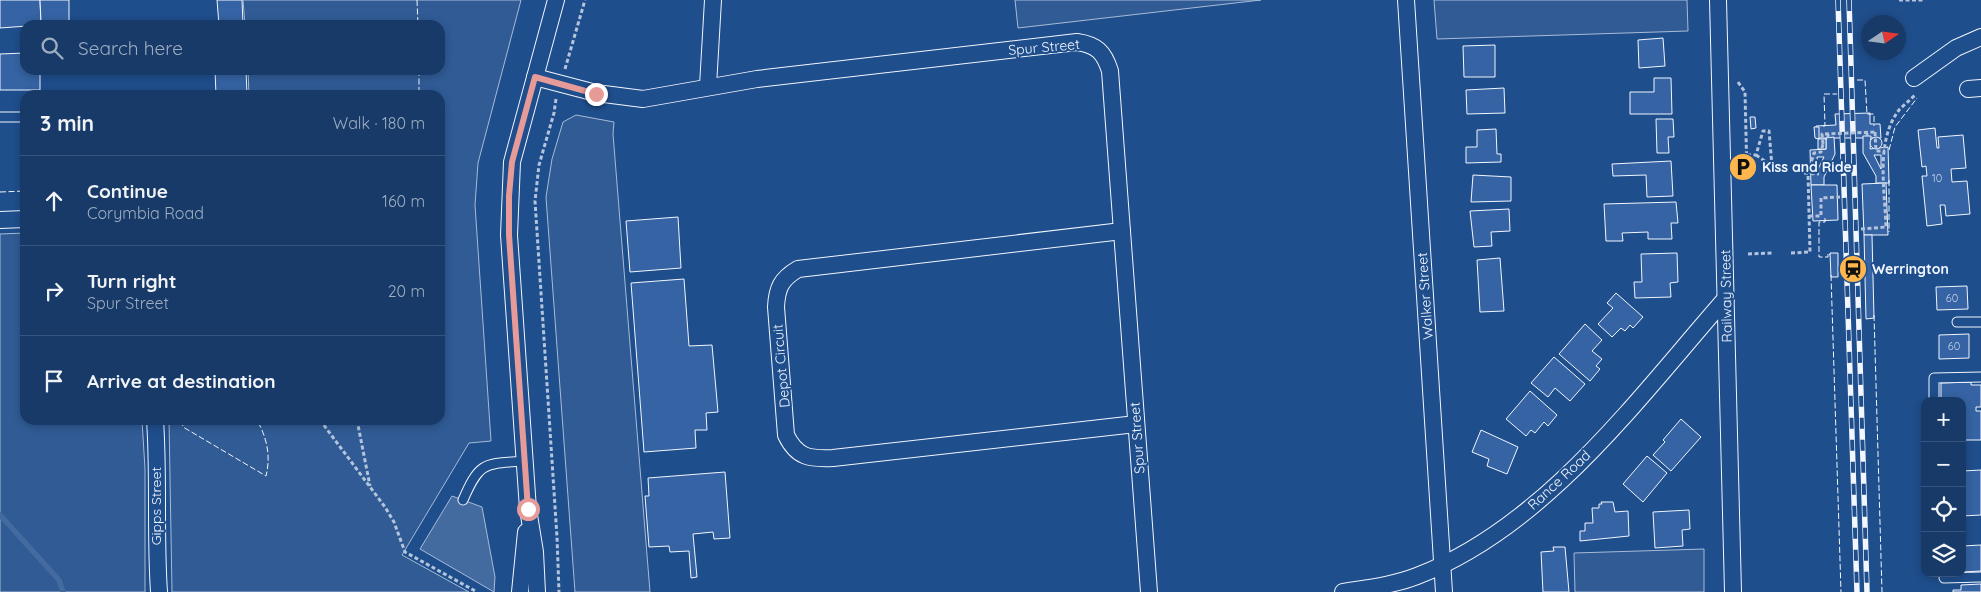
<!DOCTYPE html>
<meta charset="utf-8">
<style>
:root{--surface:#173a69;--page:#244571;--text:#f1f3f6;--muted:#9eadc0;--line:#36547d}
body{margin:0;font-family:Quicksand,sans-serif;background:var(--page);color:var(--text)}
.controls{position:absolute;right:15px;bottom:15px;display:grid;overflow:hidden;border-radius:10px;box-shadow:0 2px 8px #0003}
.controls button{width:45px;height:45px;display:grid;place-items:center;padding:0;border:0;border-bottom:1px solid var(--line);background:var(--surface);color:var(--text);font:25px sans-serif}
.compass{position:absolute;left:1861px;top:15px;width:45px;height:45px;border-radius:50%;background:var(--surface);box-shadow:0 2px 8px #0003;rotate:77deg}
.stop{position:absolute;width:15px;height:15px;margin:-11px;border:4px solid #e69b98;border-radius:50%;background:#fff}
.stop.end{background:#e69b98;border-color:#fff;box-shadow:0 1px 5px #0008}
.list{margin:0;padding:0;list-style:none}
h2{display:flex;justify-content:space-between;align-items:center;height:65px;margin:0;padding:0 20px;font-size:21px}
h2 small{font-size:16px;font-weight:400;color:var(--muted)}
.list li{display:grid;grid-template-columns:32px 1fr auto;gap:15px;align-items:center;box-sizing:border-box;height:90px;padding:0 20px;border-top:1px solid var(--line)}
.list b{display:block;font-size:19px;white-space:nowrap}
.list p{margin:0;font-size:16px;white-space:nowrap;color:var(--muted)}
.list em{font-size:16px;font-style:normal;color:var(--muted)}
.icon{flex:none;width:28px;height:28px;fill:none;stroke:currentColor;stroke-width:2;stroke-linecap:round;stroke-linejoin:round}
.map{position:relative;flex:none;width:1981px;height:592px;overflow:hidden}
.search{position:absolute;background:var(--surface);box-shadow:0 2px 8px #0003;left:20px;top:20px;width:425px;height:55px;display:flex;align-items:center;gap:12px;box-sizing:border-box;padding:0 18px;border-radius:15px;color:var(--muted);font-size:19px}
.panel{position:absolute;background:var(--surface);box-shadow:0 2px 8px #0003;left:20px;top:90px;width:425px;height:335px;border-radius:15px}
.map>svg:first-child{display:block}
.green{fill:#305b95;stroke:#a8bbd7}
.water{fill:#446ba0;stroke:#a8bbd7}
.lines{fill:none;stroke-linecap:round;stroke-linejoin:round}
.stream{stroke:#446ba0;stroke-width:5.5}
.building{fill:#3563a3;stroke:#f2f6ff;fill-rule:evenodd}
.lane-casing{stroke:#f2f6ff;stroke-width:11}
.street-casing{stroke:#f2f6ff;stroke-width:18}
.path{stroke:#b3c4dc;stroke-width:3;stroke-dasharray:4 2.5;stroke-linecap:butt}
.lane{stroke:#1f4e8c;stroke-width:9}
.street{stroke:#1f4e8c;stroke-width:16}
.rail-casing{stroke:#f2f6ff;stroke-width:5.5}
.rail{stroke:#1f4e8c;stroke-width:4;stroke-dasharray:11;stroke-linecap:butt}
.path-bridge{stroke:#b3c4dc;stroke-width:3;stroke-dasharray:4 2.5;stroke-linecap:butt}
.fence{stroke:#f2f6ff;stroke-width:1;stroke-dasharray:6 2.5;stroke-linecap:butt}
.route{stroke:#e69b98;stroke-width:6}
.labels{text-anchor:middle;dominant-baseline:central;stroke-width:4;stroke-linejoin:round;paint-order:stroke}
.number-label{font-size:11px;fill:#c3d1e8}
.street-label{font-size:14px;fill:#f2f6ff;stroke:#1f4e8c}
.poi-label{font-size:14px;font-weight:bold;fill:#f2f6ff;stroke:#1f4e8c;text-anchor:start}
</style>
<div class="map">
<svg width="1981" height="592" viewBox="0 0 1981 592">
<rect width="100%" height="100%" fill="#1f4e8c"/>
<g class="green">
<polygon points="243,0 521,0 478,163 475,205 491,441 469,443 402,555 469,592 172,592 169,420 440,420 440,95 249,95 248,70 440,70 440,25 245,25"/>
<polygon points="1015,0 1261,0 1018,28"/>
<polygon points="1434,0 1687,0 1688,31 1437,39"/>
<polygon points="576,115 614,122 613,134 650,592 575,592 546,197 552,159 563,122"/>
<polygon points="25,233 25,420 142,420 145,469 145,592 0,592 0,234"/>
<polygon points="1704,549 1704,592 1575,592 1574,553"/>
</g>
<polygon class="water" points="452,496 482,507 495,577 494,592 420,549"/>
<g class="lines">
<polyline class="stream" points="0,515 59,580 63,592"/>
</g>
<g class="building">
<polygon points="0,0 40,0 41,25 0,28"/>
<polygon points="40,0 69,0 69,22 41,22"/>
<polygon points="217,0 242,0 243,25 219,25"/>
<polygon points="1663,38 1665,66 1639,68 1638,40"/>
<polygon points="1495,45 1495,77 1464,77 1463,46"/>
<polygon points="25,53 25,70 40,70 40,90 0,90 0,54"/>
<polygon points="54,70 98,70 99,72 54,73"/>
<polygon points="215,70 246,70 247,95 216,95"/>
<polygon points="1654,78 1671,78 1672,114 1630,114 1630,92 1654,92"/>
<polygon points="1504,88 1505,113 1467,114 1466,90"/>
<polygon points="1870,113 1870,124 1880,124 1881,138 1817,138 1816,126 1836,125 1835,114"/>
<polygon points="1750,117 1755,117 1756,128 1751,129"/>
<polygon points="1656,119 1673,119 1674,137 1668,137 1669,153 1657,153"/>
<polygon points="1814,127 1819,127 1819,139 1815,138"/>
<polygon points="1935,128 1937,148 1939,148 1938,137 1963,135 1966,168 1951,169 1952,182 1967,181 1970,214 1946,216 1945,205 1940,205 1942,224 1927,226 1922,176 1927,176 1926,166 1922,167 1918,130"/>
<polygon points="1496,129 1497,154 1501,154 1501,162 1466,163 1466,147 1477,147 1477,130"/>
<path d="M 1863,136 L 1871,136 L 1870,149 L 1888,147 L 1889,183 L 1876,183 L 1876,176 L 1863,153 ZM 1874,155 L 1881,155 L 1881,169 Z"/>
<circle cx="1876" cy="143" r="6"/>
<path d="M 1834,137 L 1835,154 L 1824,177 L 1824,185 L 1811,185 L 1810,150 L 1826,149 L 1826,138 ZM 1817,157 L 1824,157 L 1818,169 Z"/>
<rect x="1818" y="139" width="8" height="10"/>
<polygon points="1671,161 1673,196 1647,197 1646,175 1613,176 1612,164"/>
<polygon points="1473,175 1511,177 1511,201 1471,202"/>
<polygon points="1886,183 1888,235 1864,235 1862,184"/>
<polygon points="1811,185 1837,185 1838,220 1813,221"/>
<polygon points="1676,202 1678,223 1671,223 1672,239 1648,239 1648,232 1622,233 1623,241 1606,241 1604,204"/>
<polygon points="1509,209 1510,231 1491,232 1492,246 1474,247 1470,211"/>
<polygon points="678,217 681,268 630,272 626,221"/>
<polygon points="1864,235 1872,235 1874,318 1866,319"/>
<polygon points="1677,253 1678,282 1670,283 1671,297 1635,298 1634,282 1642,282 1641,254"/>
<polygon points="1830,253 1838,253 1838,277 1831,277"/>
<polygon points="1500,258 1504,311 1480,312 1477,260"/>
<polygon points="684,279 689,346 712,345 718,412 706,413 707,430 695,430 696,448 644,452 631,283"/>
<polygon points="1967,286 1968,309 1937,310 1936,287"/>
<polygon points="1616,293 1643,317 1633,328 1630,325 1625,331 1621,328 1612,337 1598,324 1613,308 1607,303"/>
<polygon points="1585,324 1602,340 1592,351 1602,359 1596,366 1600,369 1590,381 1559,354"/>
<polygon points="1969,334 1969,358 1939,359 1939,335"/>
<polygon points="1554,357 1585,384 1570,401 1555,388 1548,397 1531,383"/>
<polygon points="1971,382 1971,385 1981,385 1981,407 1976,407 1976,411 1981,411 1981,440 1962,440 1962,401 1941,401 1941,383"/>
<polygon points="1530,391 1557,415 1548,426 1544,422 1535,433 1531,430 1526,436 1506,419"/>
<polygon points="1681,419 1701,437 1671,471 1653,455 1665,442 1663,440"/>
<polygon points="1481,430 1518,447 1507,474 1487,466 1489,459 1472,452"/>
<polygon points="1647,456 1667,473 1643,502 1623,484"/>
<polygon points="1981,470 1981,515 1962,516 1962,471"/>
<polygon points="725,472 730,538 714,539 713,532 693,534 697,577 691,578 689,551 670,552 669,546 649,547 645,496 649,496 648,478"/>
<polygon points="1601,502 1613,502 1615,512 1628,511 1629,536 1580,541 1580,531 1585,531 1585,523 1593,523 1592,508 1599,508 1599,504 1602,504"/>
<polygon points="1689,510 1690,529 1682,530 1683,546 1655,548 1653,512"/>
<polygon points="1981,545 1981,571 1962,572 1962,546"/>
<polygon points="1553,547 1565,547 1569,592 1543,592 1541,552 1554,551"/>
<polygon points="1981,584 1981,592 1953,592 1953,590 1961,590 1961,585"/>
</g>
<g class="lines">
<defs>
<g id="lane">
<polyline points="0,117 25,117"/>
<polyline points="1957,322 1981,322"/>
<polyline points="1934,401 1934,378 1981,377"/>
<path d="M 463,500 C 480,461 484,464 525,461"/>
<polyline points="1944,578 1981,577"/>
</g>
<g id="street">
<polyline points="1406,0 1444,592"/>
<polyline points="1718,0 1733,592"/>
<path d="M 535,77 L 596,93 L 643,99 L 757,79 L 1077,42 C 1097,45 1104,52 1110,71 L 1149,592"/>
<polyline points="1914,78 1956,48 1981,37"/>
<polyline points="708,86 713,0"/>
<polyline points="1968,89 1981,88"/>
<polyline points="0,220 25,219"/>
<path d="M 1122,231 L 798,269 C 781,279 777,288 776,307 L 786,435 C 797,458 810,459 833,458 L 1136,424"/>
<path d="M 155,420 C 159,477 155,534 159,592"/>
<polyline points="520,592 526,532"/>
<polyline points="537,592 535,552 528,509 509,235 512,162 556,0"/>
<path d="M 1343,592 C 1368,588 1394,585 1417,576 C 1545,527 1638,398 1726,298"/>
</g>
</defs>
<use href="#lane" class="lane-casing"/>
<use href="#street" class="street-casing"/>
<g class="path">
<polyline points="1899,0 1924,0"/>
<polyline points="565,69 585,0"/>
<polyline points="1738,82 1745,92 1747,177"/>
<polyline points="556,99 554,113 539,165 535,201 557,537 559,592"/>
<polyline points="1875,132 1876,151 1885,151"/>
<polyline points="1867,133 1867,136"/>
<polyline points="1828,134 1828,138"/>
<polyline points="1747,155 1756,155 1763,131 1769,131 1772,166 1783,170"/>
<polyline points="1756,155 1772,166"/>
<polyline points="1804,173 1819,174"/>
<polyline points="1809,216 1821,216 1821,198 1840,197"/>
<path d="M 1861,229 L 1886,227 C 1885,191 1875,141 1899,110 C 1904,105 1910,100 1916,94"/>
<polyline points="1791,253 1810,252 1808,173 1814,153 1821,152 1823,144"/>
<polyline points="1748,254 1774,253"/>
<polyline points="320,420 385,507 394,522 405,552 477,592"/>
<polyline points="357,420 370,486"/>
</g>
<use href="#lane" class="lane"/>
<use href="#street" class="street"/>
<defs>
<g id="rail">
<polyline points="1838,0 1857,592"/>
<polyline points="1849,0 1867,592"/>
</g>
</defs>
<use href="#rail" class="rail-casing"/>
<use href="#rail" class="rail"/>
<polyline class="path-bridge" points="1823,144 1822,134 1875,132"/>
<g class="fence">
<polyline points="417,0 418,25"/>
<polyline points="419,70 419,95"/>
<polyline points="1857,80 1865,80 1867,114 1874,114 1874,126"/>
<polyline points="1823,126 1825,126 1824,94 1837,94"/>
<polyline points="1889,150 1895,127 1917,98"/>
<polyline points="1889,180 1889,232"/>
<polyline points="0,192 25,191"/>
<polyline points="1825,218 1825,222 1819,222 1819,257 1828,257 1828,253 1830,255"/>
<polyline points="1831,275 1841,592"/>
<polyline points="1874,315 1882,592"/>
<path d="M 182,420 L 183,427 L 266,476 C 271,456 267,438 257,420"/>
</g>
</g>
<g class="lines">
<polyline class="route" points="528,509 509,235 509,196 512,162 535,77 596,94"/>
</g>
<defs>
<symbol id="parking-disc" viewBox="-11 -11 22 22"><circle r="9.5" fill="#ffb74d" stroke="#1f4e8c"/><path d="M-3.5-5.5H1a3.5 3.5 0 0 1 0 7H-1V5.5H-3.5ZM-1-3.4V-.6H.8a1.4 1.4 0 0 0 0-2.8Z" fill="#111"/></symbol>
<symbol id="station-disc" viewBox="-11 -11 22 22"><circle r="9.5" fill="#ffb74d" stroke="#1f4e8c"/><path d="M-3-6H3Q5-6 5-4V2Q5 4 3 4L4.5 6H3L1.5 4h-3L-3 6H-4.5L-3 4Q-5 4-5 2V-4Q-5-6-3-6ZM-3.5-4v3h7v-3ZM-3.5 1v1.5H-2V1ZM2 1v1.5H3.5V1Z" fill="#111"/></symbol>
</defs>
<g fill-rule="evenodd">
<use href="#parking-disc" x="1727" y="151" width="32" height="32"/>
<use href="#station-disc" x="1837" y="253" width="32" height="32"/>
</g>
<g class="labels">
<g class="number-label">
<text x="1937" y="178">10</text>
<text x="1952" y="298">60</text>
<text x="1954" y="346">60</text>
</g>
<g class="street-label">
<text transform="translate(1044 47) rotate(-5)">Spur Street</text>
<text transform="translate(1425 296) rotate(-94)">Walker Street</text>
<text transform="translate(1726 296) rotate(-91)">Railway Street</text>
<text transform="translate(781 366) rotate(-95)">Depot Circuit</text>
<text transform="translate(1137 438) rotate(-94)">Spur Street</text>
<text transform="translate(1559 480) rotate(-43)">Rance Road</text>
<text transform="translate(156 506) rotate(-90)">Gipps Street</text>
</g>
<g class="poi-label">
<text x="1762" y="167">Kiss and Ride</text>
<text x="1872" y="269">Werrington</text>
</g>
</g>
</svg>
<div class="controls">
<button>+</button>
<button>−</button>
<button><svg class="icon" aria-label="locate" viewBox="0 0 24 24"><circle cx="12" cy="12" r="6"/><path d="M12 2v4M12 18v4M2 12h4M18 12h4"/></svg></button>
<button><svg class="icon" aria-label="layers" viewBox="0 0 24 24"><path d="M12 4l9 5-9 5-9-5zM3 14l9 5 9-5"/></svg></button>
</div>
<svg class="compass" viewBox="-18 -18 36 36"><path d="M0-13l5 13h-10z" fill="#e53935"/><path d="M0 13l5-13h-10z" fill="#9eadc0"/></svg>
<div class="stop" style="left:528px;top:509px"></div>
<div class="stop end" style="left:596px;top:94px"></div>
<div class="search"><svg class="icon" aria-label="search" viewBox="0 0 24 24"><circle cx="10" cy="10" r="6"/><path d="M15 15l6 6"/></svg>Search here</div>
<section class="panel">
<h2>3 min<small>Walk · 180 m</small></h2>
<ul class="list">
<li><svg class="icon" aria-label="ahead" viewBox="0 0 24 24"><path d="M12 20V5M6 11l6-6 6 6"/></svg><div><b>Continue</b><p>Corymbia Road</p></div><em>160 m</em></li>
<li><svg class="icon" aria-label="right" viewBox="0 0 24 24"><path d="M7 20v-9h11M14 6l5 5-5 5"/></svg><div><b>Turn right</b><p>Spur Street</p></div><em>20 m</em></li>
<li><svg class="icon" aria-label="arrive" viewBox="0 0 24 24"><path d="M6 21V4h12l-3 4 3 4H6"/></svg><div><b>Arrive at destination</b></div></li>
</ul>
</section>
</div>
